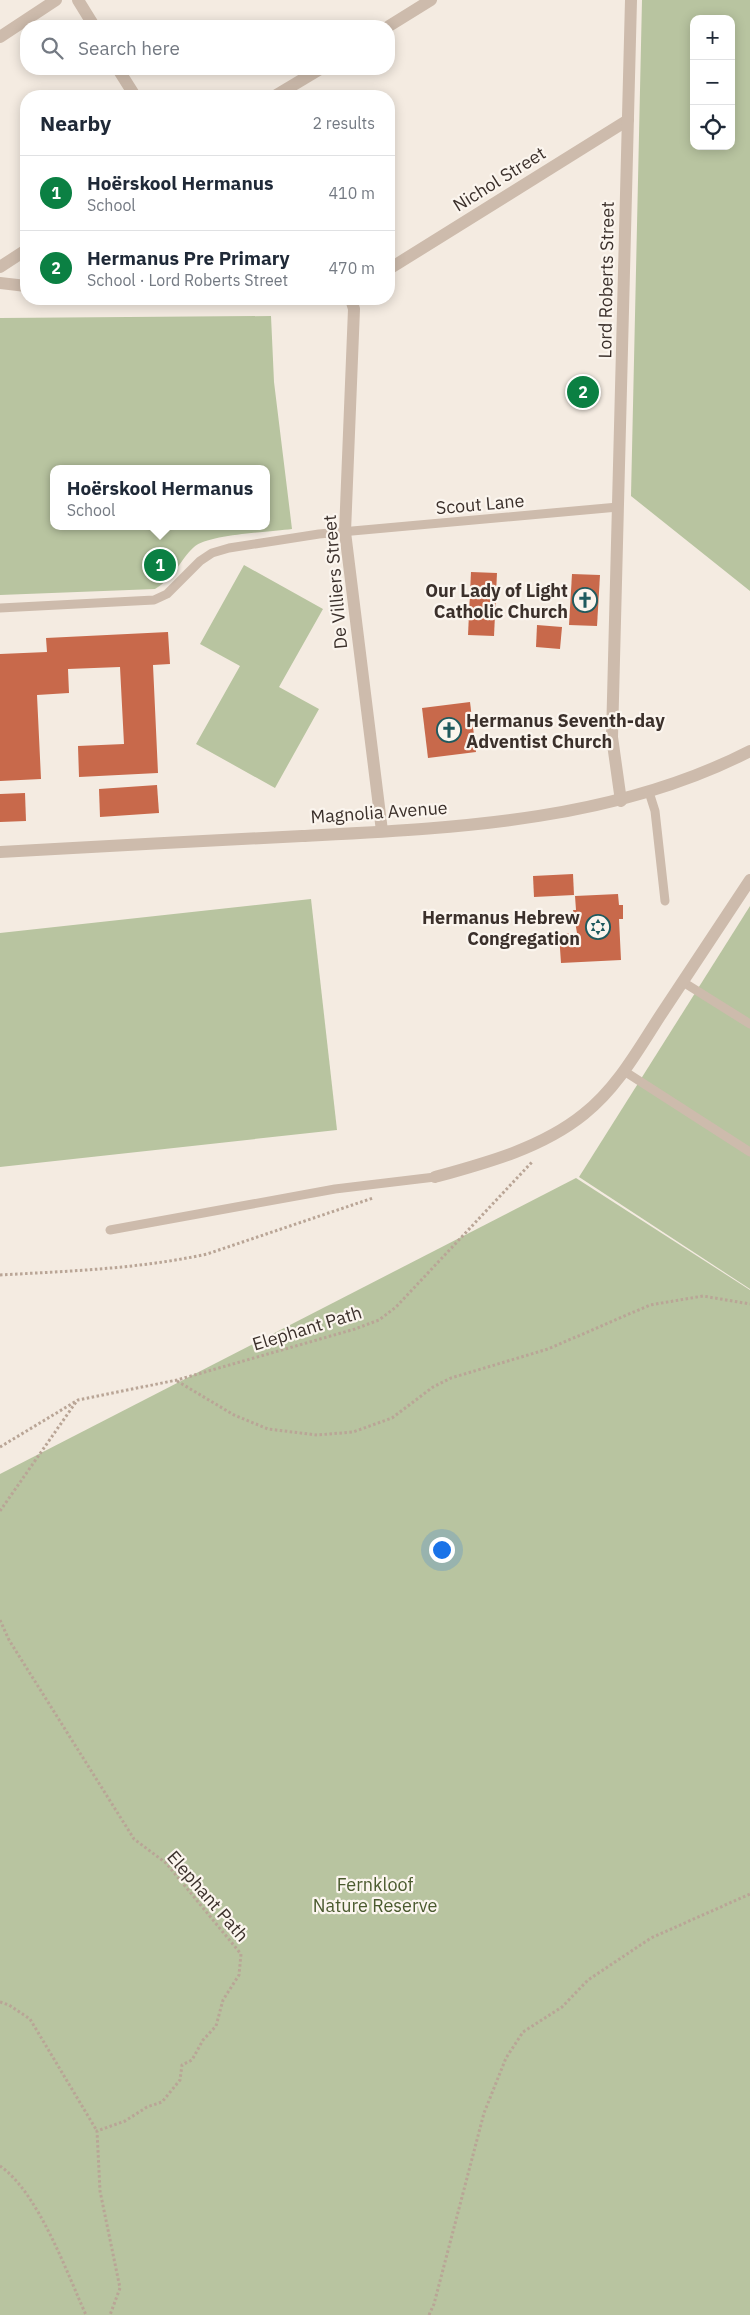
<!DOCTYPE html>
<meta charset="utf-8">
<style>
:root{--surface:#fff;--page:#f2f2f3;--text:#1f2937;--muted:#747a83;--line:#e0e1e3;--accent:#0b8043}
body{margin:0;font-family:"IBM Plex Sans",sans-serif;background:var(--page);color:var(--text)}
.controls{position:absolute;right:15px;top:15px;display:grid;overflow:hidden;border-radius:10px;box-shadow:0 2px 12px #0003}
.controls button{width:45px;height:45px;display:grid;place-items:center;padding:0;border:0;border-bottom:1px solid var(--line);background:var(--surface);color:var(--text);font:25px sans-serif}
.you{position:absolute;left:441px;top:1549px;width:18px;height:18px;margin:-12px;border:4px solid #fff;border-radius:50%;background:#1a73e8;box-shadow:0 0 0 8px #1a73e833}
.badge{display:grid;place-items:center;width:32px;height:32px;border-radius:50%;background:var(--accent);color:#fff;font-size:16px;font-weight:700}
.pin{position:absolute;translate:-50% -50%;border:2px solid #fff;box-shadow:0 1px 5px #0006}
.popup{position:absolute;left:50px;top:465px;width:220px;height:65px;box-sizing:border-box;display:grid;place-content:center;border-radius:10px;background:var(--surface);filter:drop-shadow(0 1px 4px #0005);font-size:16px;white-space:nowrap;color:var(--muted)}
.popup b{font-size:19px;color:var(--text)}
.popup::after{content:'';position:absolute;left:50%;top:100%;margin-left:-10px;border:10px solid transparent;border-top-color:var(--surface)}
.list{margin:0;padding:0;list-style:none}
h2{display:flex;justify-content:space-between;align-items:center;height:65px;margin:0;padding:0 20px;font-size:21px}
h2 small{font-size:16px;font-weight:400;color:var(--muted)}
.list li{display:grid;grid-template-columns:32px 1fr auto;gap:15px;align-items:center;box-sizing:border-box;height:75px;padding:0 20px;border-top:1px solid var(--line)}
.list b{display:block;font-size:19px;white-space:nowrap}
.list p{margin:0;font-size:16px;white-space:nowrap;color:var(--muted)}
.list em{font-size:16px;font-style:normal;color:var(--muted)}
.icon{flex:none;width:28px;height:28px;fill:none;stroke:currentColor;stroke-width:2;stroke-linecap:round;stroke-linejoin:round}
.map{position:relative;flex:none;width:750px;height:2315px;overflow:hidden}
.search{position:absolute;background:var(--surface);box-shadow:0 2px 12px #0003;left:20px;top:20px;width:375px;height:55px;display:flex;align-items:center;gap:12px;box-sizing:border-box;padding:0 18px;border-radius:20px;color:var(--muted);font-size:19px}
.panel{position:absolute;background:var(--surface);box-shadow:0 2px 12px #0003;left:20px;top:90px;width:375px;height:215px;border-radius:20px}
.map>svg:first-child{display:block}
.green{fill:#b8c4a0;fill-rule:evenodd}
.building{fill:#c8694b}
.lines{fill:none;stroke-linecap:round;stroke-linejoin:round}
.path{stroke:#b9a596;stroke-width:3;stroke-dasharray:2.5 2.5;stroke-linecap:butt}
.lane{stroke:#cdbbac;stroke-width:9}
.street{stroke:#cdbbac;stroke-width:12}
.labels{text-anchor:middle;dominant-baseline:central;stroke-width:4.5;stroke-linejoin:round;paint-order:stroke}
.street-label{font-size:18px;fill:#3b302b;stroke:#fbf5ee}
.poi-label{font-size:18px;font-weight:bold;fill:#3b302b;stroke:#fbf5ee;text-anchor:end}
.park-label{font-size:18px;fill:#4a5a2e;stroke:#fbf5ee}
</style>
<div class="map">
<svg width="750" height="2315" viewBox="0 0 750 2315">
<rect width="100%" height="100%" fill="#f4ebe1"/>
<g class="green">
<path d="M 642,0 L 750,0 L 750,591 L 631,496 ZM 694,19 L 731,19 L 731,146 L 694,146 Z"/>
<path d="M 271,316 L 274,382 L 292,529 C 270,532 209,534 194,547 C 178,562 177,576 155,589 L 0,595 L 0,318 ZM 54,469 L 266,469 L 266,526 L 54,526 Z"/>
<polygon points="244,565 323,609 279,687 319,709 275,788 196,744 240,666 200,644"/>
<polygon points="311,899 337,1130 0,1167 0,933"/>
<polygon points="750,906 750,1289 579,1177"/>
<polygon points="576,1178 750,1290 750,2315 0,2315 0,1474"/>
</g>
<g class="building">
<polygon points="471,572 497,573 494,636 468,635"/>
<polygon points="572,574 600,575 597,626 569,625"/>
<polygon points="537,625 562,627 560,649 536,647"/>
<polygon points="168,632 170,664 153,665 158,773 79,777 78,746 124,744 120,667 68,669 69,693 37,695 41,779 0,781 0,654 47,652 46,638"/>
<polygon points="470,702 476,752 428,758 422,708"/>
<polygon points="157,785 159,813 100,817 99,789"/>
<polygon points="25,793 26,821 0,822 0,794"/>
<polygon points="573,874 574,895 534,897 533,876"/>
<polygon points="618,894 619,905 623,905 623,919 619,919 621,960 561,963 559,934 577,933 573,910 576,910 575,896"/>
</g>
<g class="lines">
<g class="path">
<path d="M 0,1275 C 70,1271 138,1269 207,1254 L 373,1198"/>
<polyline points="177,1381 234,1415 268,1429 317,1435 353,1432 392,1418 433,1387 451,1378 548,1349 650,1305 703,1296 750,1304"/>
<polyline points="0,1447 78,1400 177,1380 355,1329 379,1320 396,1307 532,1162"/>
<polyline points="0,1511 76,1402"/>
<polyline points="0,1620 9,1640 134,1839 166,1863 241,1954 239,1975 223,2000 216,2026 203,2040 192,2060 182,2065 180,2080 162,2102 147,2107 125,2121 97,2131 100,2191 120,2288 110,2315"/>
<polyline points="0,2002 9,2005 30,2019 97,2131"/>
<path d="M 0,2166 C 38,2192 67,2273 86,2315"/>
<polyline points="429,2315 434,2304 484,2113 506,2058 523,2032 562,2007 588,1980 651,1938 750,1894"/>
</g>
<g class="lane">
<polyline points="0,608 154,600 167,594 200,561 212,553 229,548 319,534 618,507"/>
<polyline points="649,792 655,811 665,901"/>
<polyline points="683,982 750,1024"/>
<polyline points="624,1071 750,1152"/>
<polyline points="110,1230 335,1189 435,1177"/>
</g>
<g class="street">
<polyline points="78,0 94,26"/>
<polyline points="389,26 431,0"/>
<polyline points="0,37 56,0"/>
<polyline points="118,69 135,96"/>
<polyline points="275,96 320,69"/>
<polyline points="0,267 26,250"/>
<polyline points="389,269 628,120"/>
<polyline points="0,283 26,286"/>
<polyline points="351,299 354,309 345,532 382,831"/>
<polyline points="621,801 612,737 631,0"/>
<path d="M 0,852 C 101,846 201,841 302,836 C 454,828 612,822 750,751"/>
<path d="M 435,1177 C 486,1163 542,1148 584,1114 C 617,1088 638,1050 660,1016 C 690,971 720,925 750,880"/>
</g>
</g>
<defs>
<symbol id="church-ring" viewBox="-11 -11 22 22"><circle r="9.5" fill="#fbf5ee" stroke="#1f5a5e" stroke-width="1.5"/><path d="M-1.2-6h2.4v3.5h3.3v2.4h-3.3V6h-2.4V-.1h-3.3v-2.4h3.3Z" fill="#1f5a5e"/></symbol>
<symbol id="synagogue-ring" viewBox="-11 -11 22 22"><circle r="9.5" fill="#fbf5ee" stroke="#1f5a5e" stroke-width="1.5"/><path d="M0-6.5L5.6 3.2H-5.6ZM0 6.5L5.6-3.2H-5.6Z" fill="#1f5a5e"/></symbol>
</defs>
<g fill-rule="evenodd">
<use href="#church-ring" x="571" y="586" width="28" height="28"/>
<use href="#church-ring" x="435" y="716" width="28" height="28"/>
<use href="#synagogue-ring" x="584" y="913" width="28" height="28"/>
</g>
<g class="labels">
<g class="street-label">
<text transform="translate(499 179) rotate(-32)">Nichol Street</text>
<text transform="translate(606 280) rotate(-89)">Lord Roberts Street</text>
<text transform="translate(480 504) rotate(-5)">Scout Lane</text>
<text transform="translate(335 582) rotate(-95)">De Villiers Street</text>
<text transform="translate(379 812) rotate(-4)">Magnolia Avenue</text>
<text transform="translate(307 1328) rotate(-17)">Elephant Path</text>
<text transform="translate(208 1896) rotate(49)">Elephant Path</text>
</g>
<g class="poi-label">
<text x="568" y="590">Our Lady of Light<tspan x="568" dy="21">Catholic Church</tspan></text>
<text x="466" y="720" text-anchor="start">Hermanus Seventh-day<tspan x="466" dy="21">Adventist Church</tspan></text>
<text x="580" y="917">Hermanus Hebrew<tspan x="580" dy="21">Congregation</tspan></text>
</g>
<g class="park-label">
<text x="375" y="1884">Fernkloof<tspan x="375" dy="21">Nature Reserve</tspan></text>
</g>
</g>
</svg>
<div class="controls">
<button>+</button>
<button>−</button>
<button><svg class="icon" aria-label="locate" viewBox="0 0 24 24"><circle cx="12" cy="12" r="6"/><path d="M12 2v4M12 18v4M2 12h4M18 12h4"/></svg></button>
</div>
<div class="you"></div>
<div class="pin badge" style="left:160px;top:565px">1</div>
<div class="popup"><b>Hoërskool Hermanus</b>School</div>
<div class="pin badge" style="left:583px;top:392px">2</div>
<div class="search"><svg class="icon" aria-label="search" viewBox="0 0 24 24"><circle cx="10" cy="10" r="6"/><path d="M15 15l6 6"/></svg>Search here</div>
<section class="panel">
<h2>Nearby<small>2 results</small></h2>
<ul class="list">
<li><span class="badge">1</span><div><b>Hoërskool Hermanus</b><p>School</p></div><em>410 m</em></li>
<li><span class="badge">2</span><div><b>Hermanus Pre Primary</b><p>School · Lord Roberts Street</p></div><em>470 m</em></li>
</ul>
</section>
</div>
